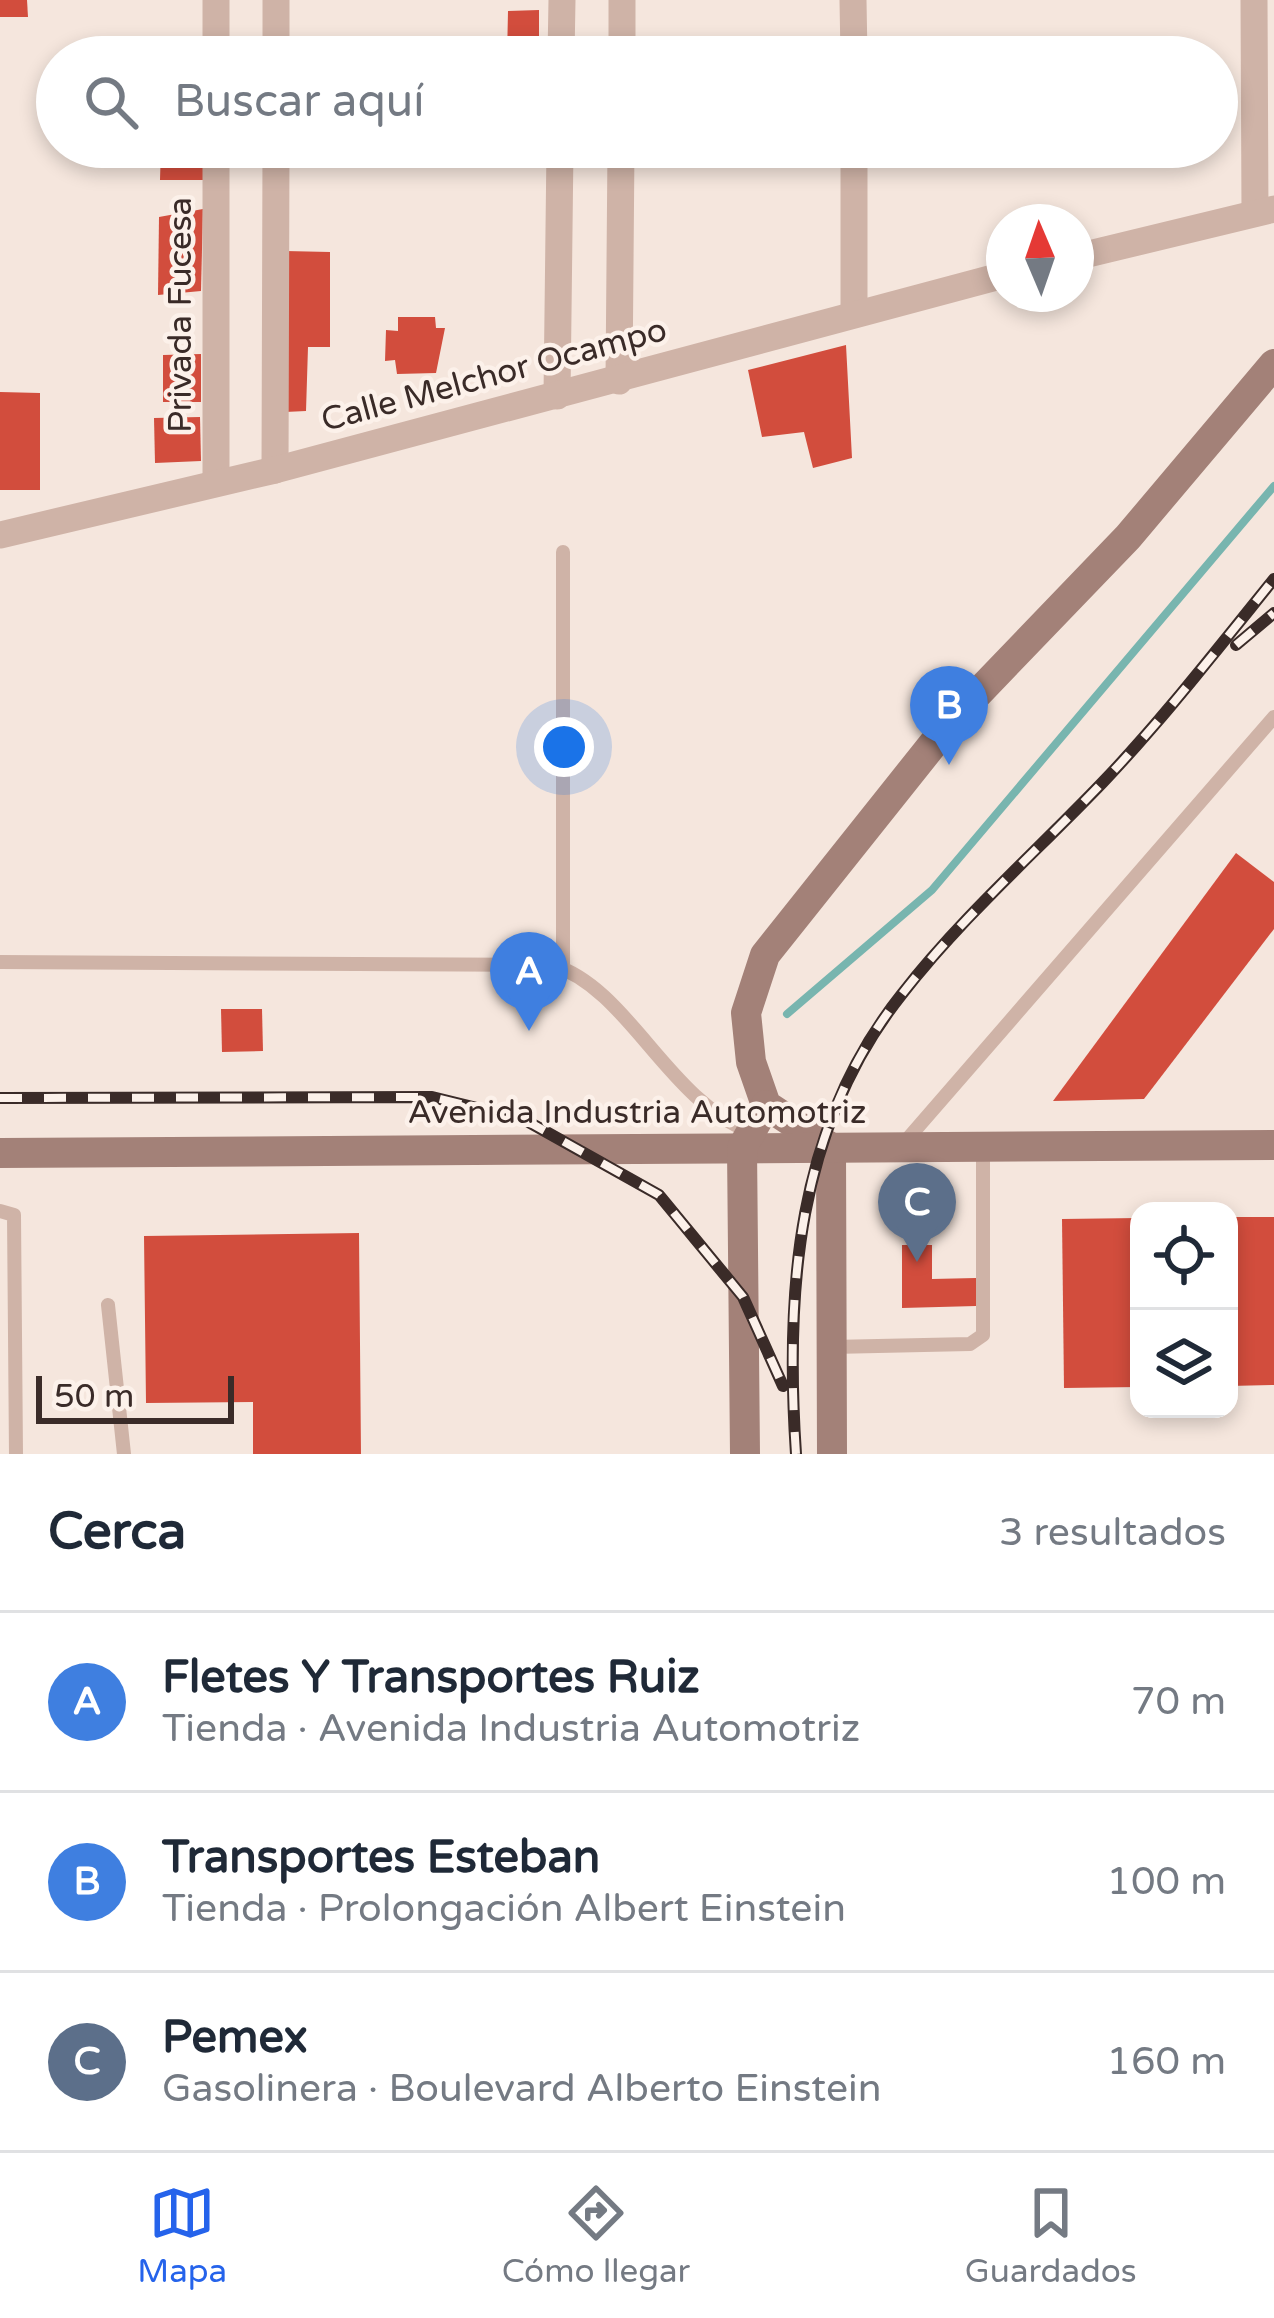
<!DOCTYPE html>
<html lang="es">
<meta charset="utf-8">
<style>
:root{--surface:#fff;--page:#f6f6f7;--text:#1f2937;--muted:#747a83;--line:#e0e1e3;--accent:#2563eb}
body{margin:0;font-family:"Varela Round",sans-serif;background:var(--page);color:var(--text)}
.controls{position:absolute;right:36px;bottom:36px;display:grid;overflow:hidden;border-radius:24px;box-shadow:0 6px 18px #0003}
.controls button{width:108px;height:108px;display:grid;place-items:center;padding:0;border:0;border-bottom:3px solid var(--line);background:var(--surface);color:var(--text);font:60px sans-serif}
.compass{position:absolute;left:986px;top:204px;width:108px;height:108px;border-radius:50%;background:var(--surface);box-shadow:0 6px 18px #0003;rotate:358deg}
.scale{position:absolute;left:36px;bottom:30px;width:198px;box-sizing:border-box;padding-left:12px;border:6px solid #3a2b28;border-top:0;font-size:33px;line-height:42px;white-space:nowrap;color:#3a2b28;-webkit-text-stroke:9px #fcf1ea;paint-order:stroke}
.you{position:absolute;left:564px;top:747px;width:42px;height:42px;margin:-30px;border:9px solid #fff;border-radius:50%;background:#1a73e8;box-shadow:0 0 0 18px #1a73e833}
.badge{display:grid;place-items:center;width:78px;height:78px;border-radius:50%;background:var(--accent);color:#fff;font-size:39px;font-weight:700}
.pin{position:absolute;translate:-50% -99px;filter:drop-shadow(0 3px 6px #0008)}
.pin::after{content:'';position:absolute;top:63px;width:42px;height:36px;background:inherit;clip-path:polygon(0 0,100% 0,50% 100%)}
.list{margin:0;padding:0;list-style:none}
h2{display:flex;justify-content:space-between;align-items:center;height:156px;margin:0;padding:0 48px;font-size:51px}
h2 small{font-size:39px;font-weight:400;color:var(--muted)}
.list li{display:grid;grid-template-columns:78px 1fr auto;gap:36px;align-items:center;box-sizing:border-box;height:180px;padding:0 48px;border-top:3px solid var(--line)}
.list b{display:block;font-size:45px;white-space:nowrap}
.list p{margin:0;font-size:39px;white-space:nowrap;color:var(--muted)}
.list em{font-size:39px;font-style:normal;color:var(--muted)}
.icon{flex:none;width:66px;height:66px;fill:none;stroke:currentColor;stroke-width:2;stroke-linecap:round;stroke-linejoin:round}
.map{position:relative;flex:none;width:1274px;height:1454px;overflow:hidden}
.search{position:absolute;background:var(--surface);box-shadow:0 6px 18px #0003;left:36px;right:36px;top:36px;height:132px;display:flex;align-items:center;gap:30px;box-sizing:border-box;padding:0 42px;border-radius:66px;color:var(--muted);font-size:45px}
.sheet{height:696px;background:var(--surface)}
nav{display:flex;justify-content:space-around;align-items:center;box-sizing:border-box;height:168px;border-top:3px solid var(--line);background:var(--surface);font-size:33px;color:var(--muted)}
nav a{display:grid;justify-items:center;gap:6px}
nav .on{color:var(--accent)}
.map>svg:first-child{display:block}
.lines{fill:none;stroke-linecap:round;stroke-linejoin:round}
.stream{stroke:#78b5af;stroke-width:8}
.building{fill:#d24d3d}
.lane{stroke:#cfb3a7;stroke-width:14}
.street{stroke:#cfb3a7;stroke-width:27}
.secondary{stroke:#a38178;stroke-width:30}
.rail-casing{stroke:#3a2b28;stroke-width:12}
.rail{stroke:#fcf1ea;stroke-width:8;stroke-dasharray:22;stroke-linecap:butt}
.labels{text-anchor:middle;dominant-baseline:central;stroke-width:9;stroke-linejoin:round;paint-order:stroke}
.street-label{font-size:33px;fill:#3a2b28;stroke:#fcf1ea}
</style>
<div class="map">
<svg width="1274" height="1454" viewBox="0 0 1274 1454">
<rect width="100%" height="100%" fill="#f5e6dd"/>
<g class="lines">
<polyline class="stream" points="787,1014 932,890 1274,486"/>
</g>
<g class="building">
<polygon points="0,0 27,0 28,17 0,17"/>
<polygon points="539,10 539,39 548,40 547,57 507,57 508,11"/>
<polygon points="161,147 205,147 205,180 160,180"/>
<polygon points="203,209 201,291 158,295 159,217"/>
<polygon points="285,251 330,252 330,347 308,347 306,411 285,412"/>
<polygon points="398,317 435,317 436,328 445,328 436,373 397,374 395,360 385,361 386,330 398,331"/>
<polygon points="846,345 852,458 813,468 804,432 762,437 748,370"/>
<polygon points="201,354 201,402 163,402 163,355"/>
<polygon points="0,392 40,393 40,490 0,490"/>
<polygon points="200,417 201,461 155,463 154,418"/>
<polygon points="1236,853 1274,882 1274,929 1144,1099 1053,1101"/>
<polygon points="221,1009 262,1009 263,1051 222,1052"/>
<polygon points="1229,1217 1274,1217 1274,1385 1229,1386"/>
<polygon points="1139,1218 1139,1387 1064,1388 1062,1219"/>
<polygon points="359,1233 361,1454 253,1454 253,1402 146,1403 144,1236"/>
<polygon points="902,1245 932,1245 932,1279 976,1278 976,1306 902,1308"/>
</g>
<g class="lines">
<g class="lane">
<polyline points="563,552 563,968"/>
<path d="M 0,962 L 553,965 C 629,989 667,1100 751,1132"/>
<polyline points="904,1143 1274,717"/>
<polyline points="0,1211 14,1215 16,1454"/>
<polyline points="108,1305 124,1454"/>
<polyline points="832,1347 970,1344 983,1335 983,1147"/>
</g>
<g class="street">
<polyline points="216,0 216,57"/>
<polyline points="853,0 854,57"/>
<polyline points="1254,0 1255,213"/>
<polyline points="276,57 276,0"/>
<polyline points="561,57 562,0"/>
<polyline points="622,57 622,0"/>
<polyline points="216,147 216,482"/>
<polyline points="854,147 854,312"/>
<polyline points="1076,257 1274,209"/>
<polyline points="619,381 621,147"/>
<polyline points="557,396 560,147"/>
<polyline points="275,470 276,147"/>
<polyline points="0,535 275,470 1004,275"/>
</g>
<g class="secondary">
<polyline points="830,1147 766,1105 751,1062 746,1013 765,955 953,719 1128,537 1274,364"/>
<polyline points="831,1148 832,1454"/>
<polyline points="0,1153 1274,1145"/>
<polyline points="745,1454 742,1148 766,1105"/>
</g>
<defs>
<g id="rail">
<polyline points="1236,645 1274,613"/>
<polyline points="0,1098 432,1097 525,1120 659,1195 743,1297 783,1386"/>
<path d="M 796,1454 C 785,1292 796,1127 902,994 C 962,917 1036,852 1103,782 C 1164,718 1218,648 1274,579"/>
</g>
</defs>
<use href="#rail" class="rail-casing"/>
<use href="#rail" class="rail"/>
</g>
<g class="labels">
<g class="street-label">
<text transform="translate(180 315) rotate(-90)">Privada Fucesa</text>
<text transform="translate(494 375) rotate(-15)">Calle Melchor Ocampo</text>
<text x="637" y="1112">Avenida Industria Automotriz</text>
</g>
</g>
</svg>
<div class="controls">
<button><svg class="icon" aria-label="locate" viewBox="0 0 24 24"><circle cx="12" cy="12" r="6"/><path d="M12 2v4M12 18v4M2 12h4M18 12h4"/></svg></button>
<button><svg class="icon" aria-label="layers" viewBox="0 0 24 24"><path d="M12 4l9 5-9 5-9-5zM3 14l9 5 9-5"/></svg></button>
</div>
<svg class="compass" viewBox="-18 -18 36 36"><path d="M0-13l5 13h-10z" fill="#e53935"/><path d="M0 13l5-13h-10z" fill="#747a83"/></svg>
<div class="scale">50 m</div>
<div class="you"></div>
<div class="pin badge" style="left:529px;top:1031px;background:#3f7fe0">A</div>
<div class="pin badge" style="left:949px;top:765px;background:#3f7fe0">B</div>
<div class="pin badge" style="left:917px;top:1262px;background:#5c6f8a">C</div>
<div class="search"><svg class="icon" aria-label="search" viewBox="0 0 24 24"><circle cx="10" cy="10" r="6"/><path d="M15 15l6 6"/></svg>Buscar aquí</div>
</div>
<section class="sheet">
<h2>Cerca<small>3 resultados</small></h2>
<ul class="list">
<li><span class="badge" style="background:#3f7fe0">A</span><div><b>Fletes Y Transportes Ruiz</b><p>Tienda · Avenida Industria Automotriz</p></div><em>70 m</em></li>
<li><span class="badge" style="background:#3f7fe0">B</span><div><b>Transportes Esteban</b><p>Tienda · Prolongación Albert Einstein</p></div><em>100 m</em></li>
<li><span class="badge" style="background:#5c6f8a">C</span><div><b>Pemex</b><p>Gasolinera · Boulevard Alberto Einstein</p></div><em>160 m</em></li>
</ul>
</section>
<nav>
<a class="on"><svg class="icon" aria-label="map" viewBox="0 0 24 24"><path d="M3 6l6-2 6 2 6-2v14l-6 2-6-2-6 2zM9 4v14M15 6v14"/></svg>Mapa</a>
<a><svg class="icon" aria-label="directions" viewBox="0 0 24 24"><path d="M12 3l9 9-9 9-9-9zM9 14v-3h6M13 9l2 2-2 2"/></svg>Cómo llegar</a>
<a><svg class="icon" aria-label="saved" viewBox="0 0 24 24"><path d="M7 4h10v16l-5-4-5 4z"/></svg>Guardados</a>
</nav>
